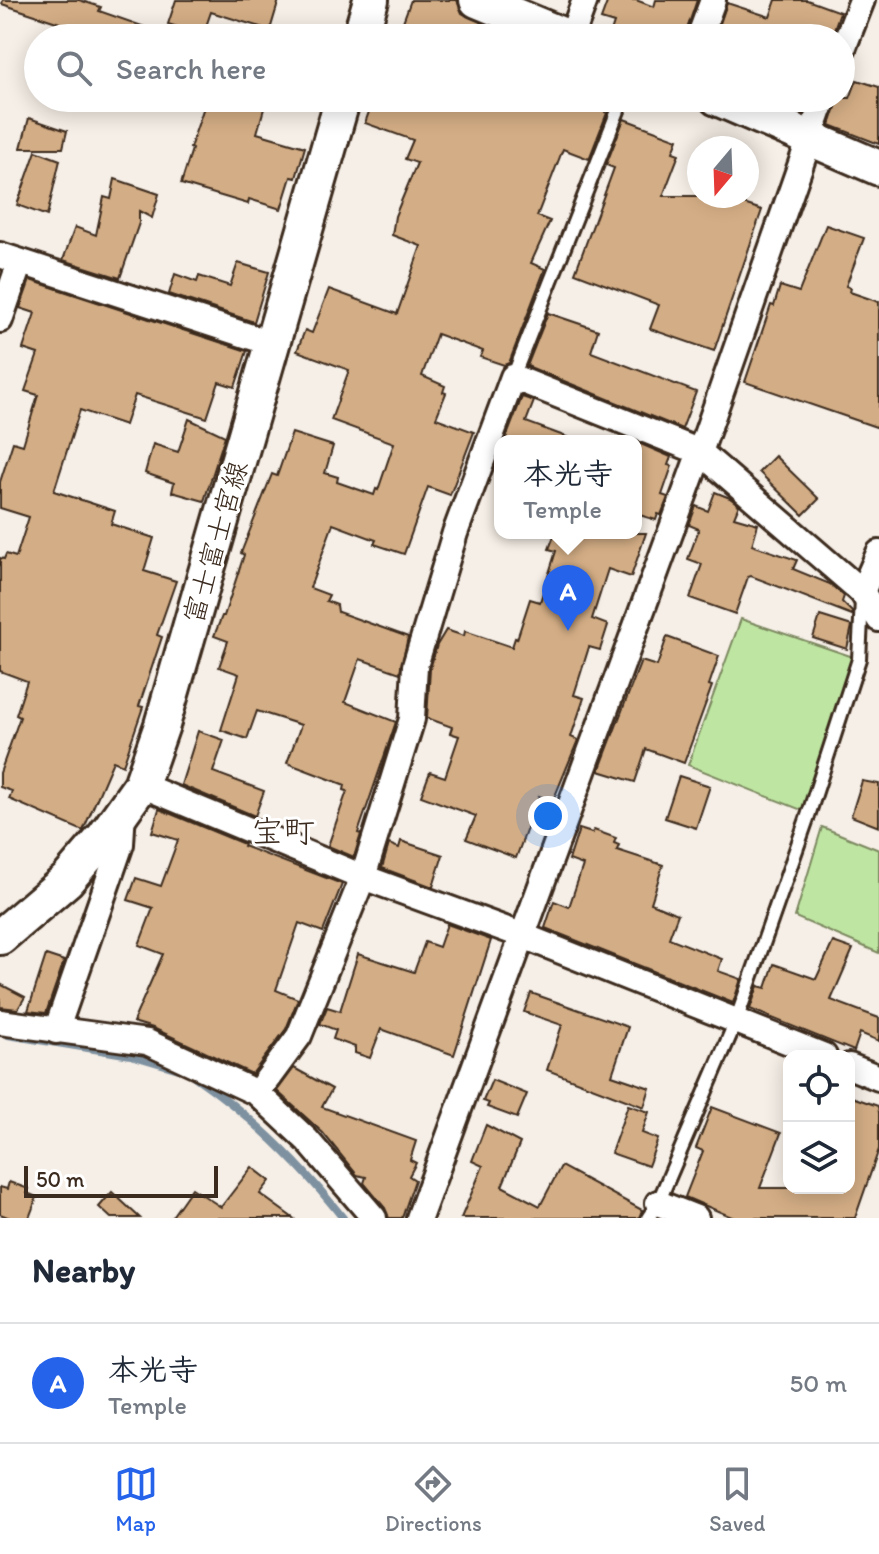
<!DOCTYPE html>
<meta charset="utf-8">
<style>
:root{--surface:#fff;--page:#f2f2f3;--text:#1f2937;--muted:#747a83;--line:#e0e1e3;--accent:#2563eb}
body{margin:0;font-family:Itim,"Klee One",sans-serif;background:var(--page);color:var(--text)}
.controls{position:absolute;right:24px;bottom:24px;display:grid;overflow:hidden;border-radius:16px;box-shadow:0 4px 20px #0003}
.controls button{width:72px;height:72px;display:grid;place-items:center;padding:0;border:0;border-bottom:2px solid var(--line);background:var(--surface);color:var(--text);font:40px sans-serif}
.compass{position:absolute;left:687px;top:136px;width:72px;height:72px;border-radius:50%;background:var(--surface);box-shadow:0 4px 20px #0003;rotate:199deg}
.scale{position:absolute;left:24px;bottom:20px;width:194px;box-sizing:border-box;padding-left:8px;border:4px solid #3b2a1e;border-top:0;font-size:22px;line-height:28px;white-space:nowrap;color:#3b2a1e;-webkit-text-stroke:6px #fff;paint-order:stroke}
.you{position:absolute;left:548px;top:816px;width:28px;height:28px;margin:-20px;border:6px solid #fff;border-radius:50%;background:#1a73e8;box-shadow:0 0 0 12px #1a73e833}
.badge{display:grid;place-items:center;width:52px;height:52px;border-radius:50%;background:var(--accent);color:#fff;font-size:26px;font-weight:700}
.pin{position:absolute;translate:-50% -66px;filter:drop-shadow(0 2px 4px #0008)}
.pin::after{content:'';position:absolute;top:42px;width:28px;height:24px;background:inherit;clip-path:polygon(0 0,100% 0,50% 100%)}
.popup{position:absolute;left:494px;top:435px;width:148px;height:104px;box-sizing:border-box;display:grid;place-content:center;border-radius:16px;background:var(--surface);filter:drop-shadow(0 2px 6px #0005);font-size:26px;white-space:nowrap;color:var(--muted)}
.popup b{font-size:30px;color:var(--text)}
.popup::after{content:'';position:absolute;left:50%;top:100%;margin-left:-16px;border:16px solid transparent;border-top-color:var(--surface)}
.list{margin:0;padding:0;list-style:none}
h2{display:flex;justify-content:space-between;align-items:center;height:104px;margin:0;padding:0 32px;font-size:34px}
h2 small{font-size:26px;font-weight:400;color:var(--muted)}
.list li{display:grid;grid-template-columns:52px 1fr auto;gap:24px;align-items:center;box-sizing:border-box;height:120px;padding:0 32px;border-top:2px solid var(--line)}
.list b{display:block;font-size:30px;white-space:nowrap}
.list p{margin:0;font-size:26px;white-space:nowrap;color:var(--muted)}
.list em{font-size:26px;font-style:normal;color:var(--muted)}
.icon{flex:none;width:44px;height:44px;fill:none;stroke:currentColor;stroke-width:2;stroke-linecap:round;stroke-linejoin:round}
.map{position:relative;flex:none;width:879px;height:1218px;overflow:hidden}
.search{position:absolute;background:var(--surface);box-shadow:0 4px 20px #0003;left:24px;right:24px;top:24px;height:88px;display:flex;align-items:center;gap:20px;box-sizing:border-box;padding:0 28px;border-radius:44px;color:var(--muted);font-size:30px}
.sheet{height:224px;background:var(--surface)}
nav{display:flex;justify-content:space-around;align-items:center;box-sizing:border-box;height:112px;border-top:2px solid var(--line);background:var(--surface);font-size:22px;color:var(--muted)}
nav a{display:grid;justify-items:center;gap:4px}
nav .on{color:var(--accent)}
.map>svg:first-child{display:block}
.green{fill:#bee6a2;stroke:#7c8860;stroke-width:2}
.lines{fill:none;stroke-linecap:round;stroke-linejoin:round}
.stream{stroke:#7e91a0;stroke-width:8}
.building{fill:#d3ad85;stroke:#3b2a1e;stroke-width:2}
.lane-casing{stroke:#3b2a1e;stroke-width:18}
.street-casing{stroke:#3b2a1e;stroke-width:30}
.secondary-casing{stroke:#3b2a1e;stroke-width:40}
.lane{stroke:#fff;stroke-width:12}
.street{stroke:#fff;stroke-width:24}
.secondary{stroke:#fff;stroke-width:34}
.labels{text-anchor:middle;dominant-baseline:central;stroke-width:6;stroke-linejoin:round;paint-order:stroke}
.street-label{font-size:28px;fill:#3b2a1e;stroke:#fff}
.quarter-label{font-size:32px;fill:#3b2a1e;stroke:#fff}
</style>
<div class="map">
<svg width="879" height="1218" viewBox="0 0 879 1218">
<rect width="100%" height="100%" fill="#f6efe7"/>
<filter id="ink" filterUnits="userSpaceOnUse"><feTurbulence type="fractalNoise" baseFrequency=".0125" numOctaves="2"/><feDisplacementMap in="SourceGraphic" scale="16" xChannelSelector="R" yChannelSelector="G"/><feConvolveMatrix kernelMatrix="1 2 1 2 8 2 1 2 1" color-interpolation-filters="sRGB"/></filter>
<g filter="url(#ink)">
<g class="green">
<polygon points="741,619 859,659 809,813 688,765"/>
<polygon points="822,827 879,850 879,953 795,917"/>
</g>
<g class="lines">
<g class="stream">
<polyline points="8,1035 131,1055 182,1070"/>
<path d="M 194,1076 C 252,1116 300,1163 343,1218"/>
</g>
</g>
<g class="building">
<polygon points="3,0 79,0 101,7 99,11 168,35 167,38 105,38 2,4"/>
<polygon points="176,0 279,0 270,30 211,12 203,35 168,24"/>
<polygon points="411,0 457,0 462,13 491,27 487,38 397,38"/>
<polygon points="608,0 636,0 654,7 656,0 697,0 684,38 609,38 614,23 601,19"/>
<polygon points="776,0 807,0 840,12 831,38 715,38 727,3 770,17"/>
<polygon points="857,80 879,87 879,144 830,125 839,98 850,98"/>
<polygon points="207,98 267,98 257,133 305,147 296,178 291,177 281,209 249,199 248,204 181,184 192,149 190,148"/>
<polygon points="374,98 588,98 607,105 605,112 607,113 589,159 563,149 537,216 550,221 531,263 545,269 509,363 504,365 480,357 483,351 437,334 422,376 445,386 443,392 446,393 436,418 474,432 450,495 428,487 404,554 374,544 376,540 333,524 310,588 329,595 326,601 337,605 338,612 408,637 400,673 360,659 345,702 396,722 358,833 361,834 354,857 328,846 347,791 344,790 345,785 287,763 301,725 257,711 247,739 221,730 239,674 219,667 228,641 214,636 222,616 224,616 244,555 241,553 272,474 277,476 292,433 333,446 325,473 338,477 337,482 374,495 376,489 378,490 394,443 331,420 349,370 297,351 305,330 312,333 329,289 397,314 421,246 392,235 395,216 417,163 405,159 413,140 365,123"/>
<polygon points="29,118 67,131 63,148 21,148"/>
<polygon points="624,119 678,139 673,152 679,154 663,196 719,196 762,210 714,351 650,329 659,305 575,273 614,168 606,165"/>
<polygon points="36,151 60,160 47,216 17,205"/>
<polygon points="115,179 159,194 152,218 139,211 139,223 120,278 63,260 75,227 96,235 104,197 111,199"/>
<polygon points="826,225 864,238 846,286 851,288 850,292 879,302 879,428 745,382 771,305 774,306 780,286 799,292"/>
<polygon points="238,263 269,272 254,322 169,294 175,274 197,282 199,276 230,286"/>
<polygon points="30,280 247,351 235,387 219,382 207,418 135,395 125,425 80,410 54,491 115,511 111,524 154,538 144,571 176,581 157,635 162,637 139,706 143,707 123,765 113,761 83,831 9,799 12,791 0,787 0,773 20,717 16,715 27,681 0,671 0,558 4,559 6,554 16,557 29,517 0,508 0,482 13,442 23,445 38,395 25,391 38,354 23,349 35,313 20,308"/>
<polygon points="548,313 598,330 591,352 696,392 682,429 527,366"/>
<polygon points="522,397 534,401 526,422 572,439 572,441 505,441"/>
<polygon points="189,419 225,436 204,501 172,492 174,483 145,473 153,444 178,452"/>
<polygon points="636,442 671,457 668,465 672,466 662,495 668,497 661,515 658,514 656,520 636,514"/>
<polygon points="775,456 819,499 803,515 759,472"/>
<polygon points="715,492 730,498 739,505 734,517 758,524 752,545 797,560 793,569 830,584 844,596 842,602 852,612 852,615 751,576 748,577 735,614 690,598 702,564 688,559 699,529 689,525 696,506 708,511"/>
<polygon points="555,533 646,533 631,577 608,569 592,619 608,625 600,650 589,647 574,695 584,698 571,737 578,740 553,801 539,796 516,858 466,839 476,816 421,796 430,772 445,777 459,736 450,733 452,727 427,718 430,669 437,645 446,630 464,636 465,631 512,647 515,638 517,639 530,599 540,602 556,551 549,549"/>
<polygon points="820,616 852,626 847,649 813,638"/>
<polygon points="667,637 719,656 709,685 712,686 684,763 646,749 635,782 599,771 641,661 657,666"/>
<polygon points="198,731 224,740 213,772 264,791 255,816 181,785"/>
<polygon points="679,776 710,786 696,828 665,818"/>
<polygon points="862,781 879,784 879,827 851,816"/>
<polygon points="159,809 244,844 243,846 342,884 323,932 299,923 276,990 298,999 286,1029 252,1074 153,1028 133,1022 163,954 139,945 153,908 128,900 136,878 161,886 178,840 152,832"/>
<polygon points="579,829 592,833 594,830 616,838 614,843 619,845 617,850 663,865 651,903 678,914 669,938 722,959 718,971 741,979 733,1003 545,928 554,901 569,907 583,865 569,860"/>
<polygon points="401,841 443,855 433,887 382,868 389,844 399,848"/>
<polygon points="447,924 491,940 454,1055 381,1029 370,1058 355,1053 355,1047 333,1039 336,1030 320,1024 327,1007 340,1011 358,954 414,972 425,942 439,947"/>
<polygon points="833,942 853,949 831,1000 879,1018 879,1041 860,1033 854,1051 750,1009 758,986 766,988 774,964 816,979"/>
<polygon points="46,955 64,961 46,1013 28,1011"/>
<polygon points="0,984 25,997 18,1009 0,1007"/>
<polygon points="531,993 628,1027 612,1075 650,1088 644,1107 547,1070 562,1025 524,1012"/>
<polygon points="294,1068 332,1089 322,1107 416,1141 410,1160 416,1163 409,1176 415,1180 402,1218 389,1218 385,1208 364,1183 366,1177 357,1175 323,1133 277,1091"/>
<polygon points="492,1080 527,1094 517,1118 487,1107 489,1103 483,1101"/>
<polygon points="849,1096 878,1106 879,1113 879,1149 855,1218 734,1218 685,1197 703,1151 696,1148 712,1107 781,1133 760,1188 849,1188"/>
<polygon points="628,1105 649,1112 642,1133 658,1139 648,1166 611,1153"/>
<polygon points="486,1125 520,1143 502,1186 540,1206 561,1166 642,1210 639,1218 461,1218 483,1166 472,1161"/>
<polygon points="252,1167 270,1181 260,1194 293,1218 171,1218 192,1188 221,1207"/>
<polygon points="9,1182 29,1189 27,1193 37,1197 29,1218 10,1218 0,1214 0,1187 7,1189"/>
<polygon points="112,1192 140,1218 111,1218 99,1207"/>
</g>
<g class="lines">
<defs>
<g id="lane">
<polyline points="513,377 623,98"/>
<polyline points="648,1218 658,1203 736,1021 809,813 859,659 862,600"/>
</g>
<g id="street">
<polyline points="571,38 585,0"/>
<polyline points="699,38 713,0"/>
<polyline points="841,54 862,0"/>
<polyline points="0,255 273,344"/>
<polyline points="0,320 20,262"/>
<polyline points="862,592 879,553"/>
<polyline points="141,785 363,877 521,935 824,1056"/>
<polyline points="0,1022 147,1042 257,1093 307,1140 374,1218"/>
<polyline points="56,1031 121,844 123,810"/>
<polyline points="849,1066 879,1078"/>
<polyline points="257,1093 299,1036 363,877 412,719 415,666 455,533 513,377 700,452 862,592 879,619"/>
<polyline points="658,1203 696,1218"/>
<polyline points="419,1218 700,452 824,98"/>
</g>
<g id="secondary">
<polyline points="477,0 569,38"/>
<polyline points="360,38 371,0"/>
<polyline points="717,98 879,168"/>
<polyline points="0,937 67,880 104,837 141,785 162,725 343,98"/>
</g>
</defs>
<use href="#lane" class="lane-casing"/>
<use href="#street" class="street-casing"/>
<use href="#secondary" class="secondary-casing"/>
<use href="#lane" class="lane"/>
<use href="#street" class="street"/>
<use href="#secondary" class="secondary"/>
</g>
</g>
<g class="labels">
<g class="street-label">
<text transform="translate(215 542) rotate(-74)">富士富士宮線</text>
</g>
<g class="quarter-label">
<text x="283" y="831">宝町</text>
</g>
</g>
</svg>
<div class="controls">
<button><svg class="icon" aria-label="locate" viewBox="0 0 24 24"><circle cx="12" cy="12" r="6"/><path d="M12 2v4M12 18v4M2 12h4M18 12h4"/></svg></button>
<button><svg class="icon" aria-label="layers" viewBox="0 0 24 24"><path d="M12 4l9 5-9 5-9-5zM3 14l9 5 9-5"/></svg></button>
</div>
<svg class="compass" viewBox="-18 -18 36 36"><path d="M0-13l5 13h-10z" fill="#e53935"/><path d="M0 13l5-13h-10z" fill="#747a83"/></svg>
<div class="scale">50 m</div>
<div class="you"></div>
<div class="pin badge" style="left:568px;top:631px">A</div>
<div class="popup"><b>本光寺</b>Temple</div>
<div class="search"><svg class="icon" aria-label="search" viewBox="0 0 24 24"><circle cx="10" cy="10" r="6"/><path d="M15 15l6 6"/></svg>Search here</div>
</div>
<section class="sheet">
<h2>Nearby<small></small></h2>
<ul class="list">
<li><span class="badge">A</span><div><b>本光寺</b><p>Temple</p></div><em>50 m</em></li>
</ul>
</section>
<nav>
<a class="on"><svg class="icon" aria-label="map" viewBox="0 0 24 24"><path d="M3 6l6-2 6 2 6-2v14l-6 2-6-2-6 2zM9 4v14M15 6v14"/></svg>Map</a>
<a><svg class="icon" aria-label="directions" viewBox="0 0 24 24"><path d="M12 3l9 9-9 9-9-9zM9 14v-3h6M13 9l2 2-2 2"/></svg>Directions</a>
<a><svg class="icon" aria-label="saved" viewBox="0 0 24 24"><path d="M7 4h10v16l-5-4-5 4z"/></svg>Saved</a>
</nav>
